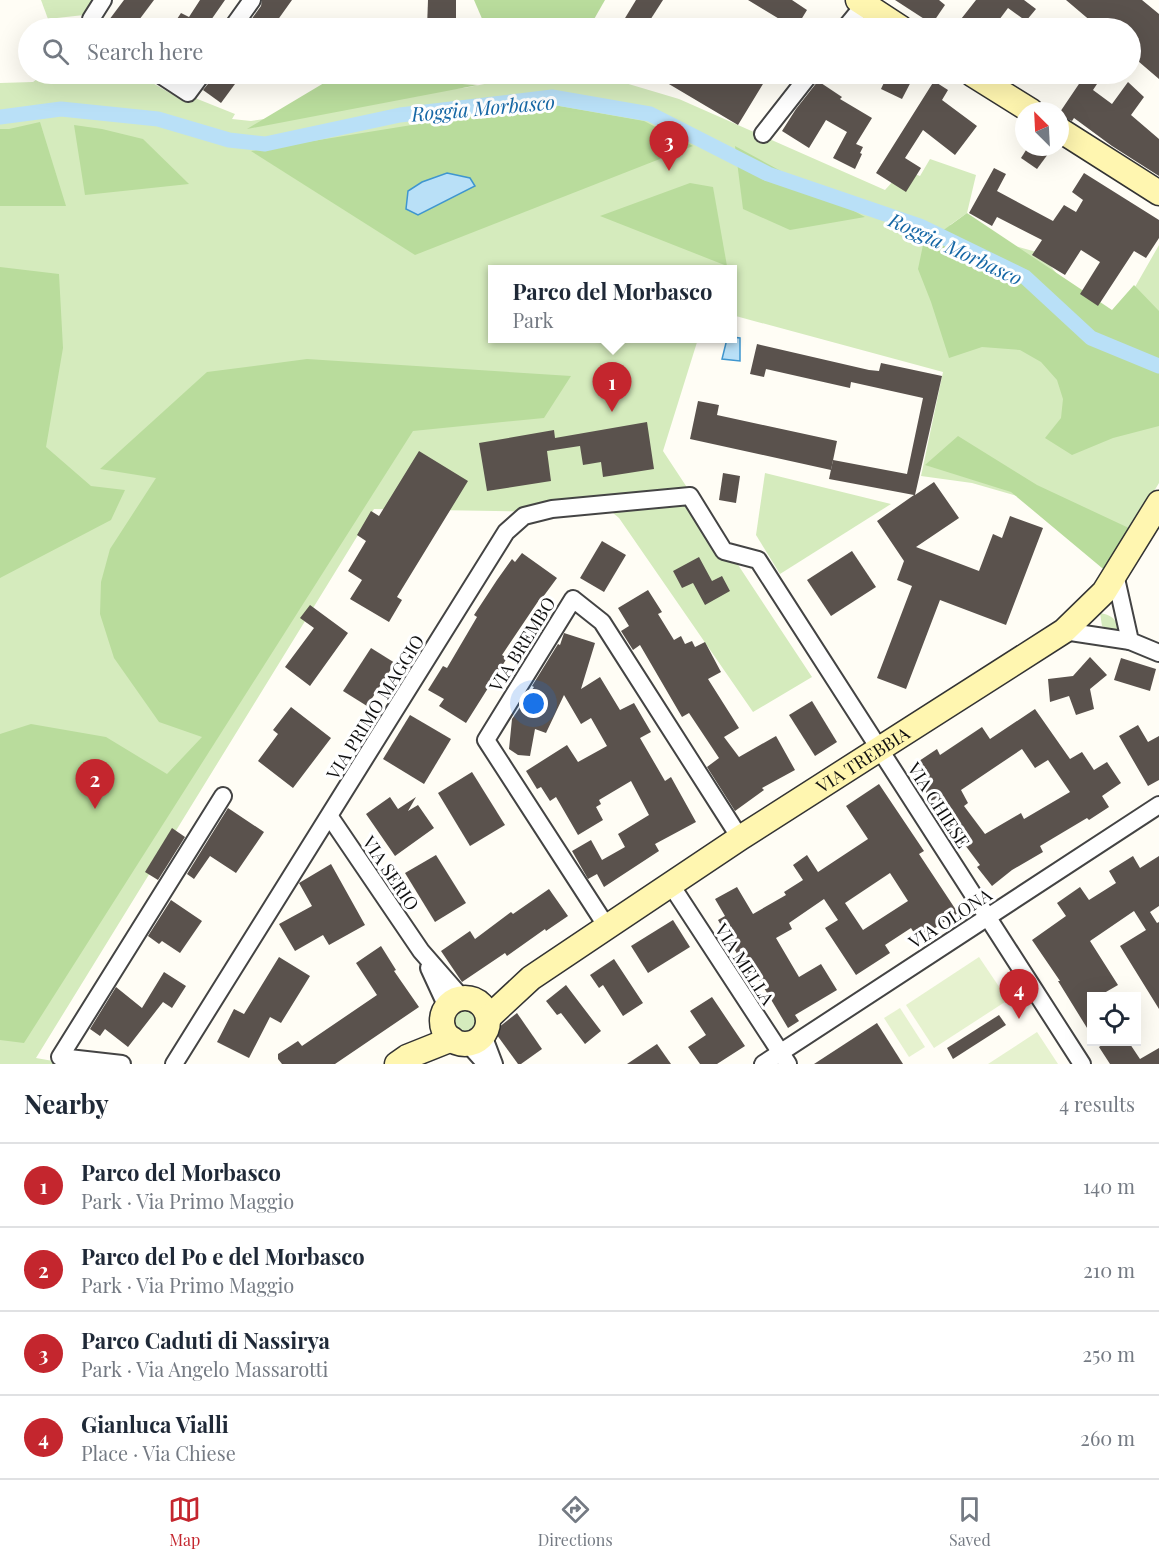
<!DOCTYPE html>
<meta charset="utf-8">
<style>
:root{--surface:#fff;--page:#f2f2f3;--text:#1f2937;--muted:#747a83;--line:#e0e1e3;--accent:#c4262e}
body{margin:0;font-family:"Playfair Display",serif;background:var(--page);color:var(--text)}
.controls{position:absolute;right:18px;bottom:18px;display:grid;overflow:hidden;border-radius:0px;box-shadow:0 6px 24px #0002}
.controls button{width:54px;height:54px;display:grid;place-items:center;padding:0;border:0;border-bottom:2px solid var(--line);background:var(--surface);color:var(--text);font:30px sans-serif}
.compass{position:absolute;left:1015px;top:102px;width:54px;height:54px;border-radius:50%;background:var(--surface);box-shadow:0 6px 24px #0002;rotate:336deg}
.you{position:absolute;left:534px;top:704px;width:21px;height:21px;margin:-15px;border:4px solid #fff;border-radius:50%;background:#1a73e8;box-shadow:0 0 0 9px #1a73e833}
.badge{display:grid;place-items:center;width:39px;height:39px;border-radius:50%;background:var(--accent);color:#fff;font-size:20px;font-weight:700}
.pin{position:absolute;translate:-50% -50px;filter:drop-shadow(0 2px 3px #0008)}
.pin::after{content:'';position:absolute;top:32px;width:21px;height:18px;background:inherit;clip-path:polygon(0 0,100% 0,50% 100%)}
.popup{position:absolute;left:488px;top:265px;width:249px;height:78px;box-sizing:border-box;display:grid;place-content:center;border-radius:0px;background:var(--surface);filter:drop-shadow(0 2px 4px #0005);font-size:20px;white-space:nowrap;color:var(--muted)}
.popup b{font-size:22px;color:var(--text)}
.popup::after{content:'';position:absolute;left:50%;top:100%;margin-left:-12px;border:12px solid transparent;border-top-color:var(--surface)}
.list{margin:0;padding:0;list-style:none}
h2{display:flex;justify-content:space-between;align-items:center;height:78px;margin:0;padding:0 24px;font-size:26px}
h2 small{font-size:20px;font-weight:400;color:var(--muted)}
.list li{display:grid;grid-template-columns:39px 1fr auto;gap:18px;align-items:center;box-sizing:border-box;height:84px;padding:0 24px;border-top:2px solid var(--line)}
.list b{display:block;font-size:22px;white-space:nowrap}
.list p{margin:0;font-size:20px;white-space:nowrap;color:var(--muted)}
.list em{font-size:20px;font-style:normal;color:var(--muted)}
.icon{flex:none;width:33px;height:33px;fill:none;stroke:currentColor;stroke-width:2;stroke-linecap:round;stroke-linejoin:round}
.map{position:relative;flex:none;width:1159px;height:1064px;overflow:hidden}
.search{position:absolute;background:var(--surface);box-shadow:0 6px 24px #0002;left:18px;right:18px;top:18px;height:66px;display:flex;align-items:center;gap:15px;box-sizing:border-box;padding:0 21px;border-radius:33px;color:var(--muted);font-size:22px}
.sheet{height:414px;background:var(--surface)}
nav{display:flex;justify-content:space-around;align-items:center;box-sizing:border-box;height:84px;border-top:2px solid var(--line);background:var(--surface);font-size:16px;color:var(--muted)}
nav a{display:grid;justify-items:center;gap:3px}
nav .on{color:var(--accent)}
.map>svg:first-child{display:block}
.green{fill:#d5ebbd}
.forest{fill:#b9dc9c}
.pitch{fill:#e6f2cf}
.water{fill:#b9e0f7;stroke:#3f96cf;stroke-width:1.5}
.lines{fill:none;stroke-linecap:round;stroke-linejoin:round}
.canal{stroke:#b9e0f7;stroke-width:15}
.building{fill:#5a524d;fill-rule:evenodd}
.street-casing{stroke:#444;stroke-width:20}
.secondary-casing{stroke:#333;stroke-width:27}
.street{stroke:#fff;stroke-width:16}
.secondary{stroke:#fff6b0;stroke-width:24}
.labels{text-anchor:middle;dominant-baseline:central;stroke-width:6;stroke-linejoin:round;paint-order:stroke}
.street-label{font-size:18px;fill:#111;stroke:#fff}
.water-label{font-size:20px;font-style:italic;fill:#1768a6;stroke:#fff}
</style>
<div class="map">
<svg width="1159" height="1064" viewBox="0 0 1159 1064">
<rect width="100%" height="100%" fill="#fffdf5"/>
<g class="green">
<polygon points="41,0 93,0 84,15 48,19"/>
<polygon points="44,74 137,74 182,100 195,98 235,114 232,119 251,121 311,112 407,91 464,88 536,74 595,74 679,99 885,190 903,170 920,176 930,159 976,175 967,213 950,225 959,230 1040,253 1104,332 1135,287 1159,245 1159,483 1131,529 972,483 921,476 943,372 732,315 732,270 492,270 492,338 698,339 663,451 812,677 753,712 619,518 613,513 374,509 36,1058 70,1064 0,1064 0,83 33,82"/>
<polygon points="765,473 891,504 780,574 756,535"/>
<path d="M 1100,613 C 1113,615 1116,620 1121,632 L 1115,632 L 1102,626 Z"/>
<circle cx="465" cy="1021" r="15"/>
</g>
<g class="forest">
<polygon points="474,0 605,0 589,28 486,28"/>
<polygon points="349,20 412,26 412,28 347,28"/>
<polygon points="339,74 400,74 399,80 478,85 247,129"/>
<polygon points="559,106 644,121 693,146 415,255 251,151 486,113"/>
<polygon points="40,122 66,206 0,206 0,129 9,129"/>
<polygon points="74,125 102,129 143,139 189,184 85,195"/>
<polygon points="735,146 865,217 790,230 743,209"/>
<polygon points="690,183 713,187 727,266 600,216"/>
<polygon points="967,213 1112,310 1134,285 1159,311 1159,426 1113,438 1072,455 1045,438 1061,418 1063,399 1057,380 1041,362 1020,350 982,347 949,358 931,302 918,269 923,245"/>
<polygon points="0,267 59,274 63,348 46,447 91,486 125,490 111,520 0,578"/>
<polygon points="307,359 571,376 544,418 413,431 24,1043 0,1040 0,734 31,724 106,737 167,774 202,737 159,722 114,658 100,614 101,582 110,549 156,478 100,469 207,372"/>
<polygon points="958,436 1037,485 1131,529 1108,573 1011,492 925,465"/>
</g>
<g class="pitch">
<polygon points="979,957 1008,1000 934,1048 906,1005"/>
<polygon points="900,1008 925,1047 909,1057 884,1018"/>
<polygon points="1037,1032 1058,1064 988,1064"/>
</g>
<g class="water">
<polygon points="447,173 470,178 475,186 418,215 406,209 408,191 422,182"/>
<polygon points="732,337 740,338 740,361 722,359 727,339 732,338"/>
</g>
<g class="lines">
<polyline class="canal" points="0,117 61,109 158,119 229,140 265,144 400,115 552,97 650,114 768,174 920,226 1025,277 1091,338 1159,366"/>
</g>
<g class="building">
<polygon points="124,0 154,0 133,28 103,28"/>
<polygon points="200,0 225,0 211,20 208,18 203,26 208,28 171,28 181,13 189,17"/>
<polygon points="262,0 292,0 272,28 245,28 261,6"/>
<polygon points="428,0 456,0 456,28 427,28"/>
<polygon points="636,0 663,0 645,28 619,28"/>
<polygon points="748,0 792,0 807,10 796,28 776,28 781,20"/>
<polygon points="895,0 939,0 945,5 932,24"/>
<polygon points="976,0 1024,0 1036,9 1026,21 1008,8 993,28 954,28"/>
<polygon points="1066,0 1142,0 1159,14 1159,79 1131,55 1131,28 1099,28"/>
<polygon points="216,74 222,74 235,84 221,103 203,90"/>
<polygon points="652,74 731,74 744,81 749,74 769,74 738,125"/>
<polygon points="888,74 915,74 902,99 881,89"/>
<polygon points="1085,75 1097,84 1093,90 1112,104 1128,82 1144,97 1131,115 1159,139 1159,176 1112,146 1074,118 1072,121 1060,116 1060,112"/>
<polygon points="818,81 842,97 840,99 872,118 856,144 863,147 860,153 862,154 855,169 833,158 847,132 826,120 809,148 782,131 796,109"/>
<polygon points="934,81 948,90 942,100 977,126 955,155 923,130 905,158 921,168 906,192 876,173"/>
<polygon points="1028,147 1038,147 1048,154 1037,169 1021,158"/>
<polygon points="994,168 1006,174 997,191 1053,221 1064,205 1076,212 1083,200 1072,192 1084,173 1159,220 1159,238 1146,258 1134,251 1098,306 1080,294 1100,262 1081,250 1065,275 1032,255 1042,240 997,217 992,226 969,213"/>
<polygon points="757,344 869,370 879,371 881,363 942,376 915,495 934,482 959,518 916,547 979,571 993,534 1002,538 1010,516 1043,528 1006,625 940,600 906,689 877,678 912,586 897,580 904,561 877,521 914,495 829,479 833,460 907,474 923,398 851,382 850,388 766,369 764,377 750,374"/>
<polygon points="698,401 719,405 717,415 837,441 831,470 690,439"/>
<polygon points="647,422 654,469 603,477 601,462 583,465 580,446 547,451 551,481 487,491 479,443 554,430 555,438"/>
<polygon points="419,451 468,481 397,597 402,600 389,622 350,599 362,580 348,571 366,541 357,535 371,511 379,516"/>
<polygon points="723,473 740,476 736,503 719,500"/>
<polygon points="602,541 626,555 604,592 580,578"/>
<polygon points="852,551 876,587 831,616 807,580"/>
<polygon points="522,553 557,578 540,601 539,600 502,655 507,658 466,723 439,706 444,699 428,690 443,666 447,668 477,617 474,615 497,580 512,559 515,562"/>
<polygon points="699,557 712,581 722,576 730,591 705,605 693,583 682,588 673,571"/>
<polygon points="648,590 662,612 658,614 674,640 681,636 685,644 692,641 695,647 705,642 721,672 708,679 739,728 724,737 739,757 776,736 795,770 762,788 764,790 735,811 707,767 719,758 689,713 682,717 640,645 633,650 621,631 629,626 618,608"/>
<polygon points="310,605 348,633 310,686 285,667 314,628 300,618"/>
<polygon points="564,633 595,643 581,689 600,677 620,710 634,703 651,732 640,738 665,781 671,777 696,822 655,844 659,851 604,887 597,874 588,879 572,851 591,840 602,860 625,847 618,834 649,815 631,781 599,800 601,804 596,807 603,820 578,835 556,797 550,801 541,787 537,789 526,771 567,745 578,762 607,746 591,718 581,724 564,695 546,733 535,729 530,756 518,755 509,749 512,719 534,687 532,686 558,644 560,645"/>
<polygon points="371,648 395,663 367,706 343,691"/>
<polygon points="1090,657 1107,675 1090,689 1094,709 1076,715 1069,696 1050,702 1048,679 1073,676"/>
<polygon points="1121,658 1156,669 1150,691 1114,680"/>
<polygon points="812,701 837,742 815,756 789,715"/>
<polygon points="291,707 331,738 293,788 258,761 278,734 273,730"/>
<path d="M 1035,709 L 1070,759 L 1082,752 L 1094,770 L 1107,762 L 1121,783 L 1102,796 L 1109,807 L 1089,820 L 1087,818 L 1040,846 L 1043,852 L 1012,870 L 992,886 L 977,867 L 980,865 L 944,817 L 942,818 L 910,767 L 937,749 L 940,755 L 982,727 L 990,739 ZM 1022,749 L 1035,768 L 1048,760 L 1070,792 L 1024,819 L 1021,813 L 985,834 L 964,806 L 968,803 L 961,790 Z"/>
<polygon points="410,715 451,739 424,784 383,759"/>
<polygon points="1138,725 1148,742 1159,736 1159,780 1148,786 1119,736"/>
<polygon points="472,772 505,825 470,846 438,793"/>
<path d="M 879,784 L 924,851 L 919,854 L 958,913 L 918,939 L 911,928 L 885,945 L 890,953 L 856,975 L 825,928 L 838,920 L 824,899 L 789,923 L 792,929 L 776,938 L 799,977 L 821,964 L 837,990 L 795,1015 L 799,1021 L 788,1028 L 745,956 L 740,959 L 718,920 L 725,916 L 715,899 L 737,887 L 753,914 L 786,895 L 784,892 L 803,880 L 793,865 L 807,855 L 818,872 L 868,839 L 846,806 ZM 890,873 L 908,901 L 863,930 L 845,903 Z"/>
<polygon points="390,797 398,809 416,797 408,811 418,805 434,828 395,856 366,814"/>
<polygon points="228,808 264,832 236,873 210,856 194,879 187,874"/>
<polygon points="172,828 185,837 158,880 145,872"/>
<polygon points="436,855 466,903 435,922 405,873"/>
<polygon points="1133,856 1140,868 1159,856 1159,906 1150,912 1157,923 1159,922 1159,1009 1120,946 1146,930 1134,911 1090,941 1118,985 1099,996 1092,996 1092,1036 1058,981 1060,981 1032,940 1066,916 1057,903 1080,887 1089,900 1116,883 1109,871"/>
<polygon points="331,864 365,925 329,945 323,935 295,951 279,924 312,906 299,883"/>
<polygon points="549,889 568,916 546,931 545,929 507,956 505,953 462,982 441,951 470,931 475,939 511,912 513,914"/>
<polygon points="171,900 202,921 180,953 162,941 159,944 148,936"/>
<polygon points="673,920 690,947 648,973 631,946"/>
<polygon points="381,946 396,970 394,971 419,1007 335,1064 282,1064 278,1059 278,1054 298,1041 302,1046 377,995 356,963"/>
<polygon points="279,957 310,976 281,1023 270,1017 249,1058 217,1042 234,1009 244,1014"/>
<polygon points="614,959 643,1003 623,1016 603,985 599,988 590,975"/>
<polygon points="164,972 186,986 172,1008 163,1002 128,1047 105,1029 100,1036 90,1029 116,987 142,1008"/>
<polygon points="566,985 601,1031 585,1044 561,1013 557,1015 546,1001"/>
<polygon points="712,997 745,1046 717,1064 700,1064 688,1047 706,1035 690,1011"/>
<polygon points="517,1013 542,1049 521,1064 518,1064 494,1031"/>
<polygon points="999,1015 1006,1025 953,1059 947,1048"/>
<polygon points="877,1023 903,1064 814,1064"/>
<polygon points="1107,1041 1128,1041 1140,1059 1159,1048 1159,1064 1110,1064 1099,1047"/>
<polygon points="657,1044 671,1064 627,1064"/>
</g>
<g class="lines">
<defs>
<g id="street">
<polyline points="91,28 91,19 103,0"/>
<polyline points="232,28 252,0"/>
<polyline points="845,28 864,5"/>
<polyline points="159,74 188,93 202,74"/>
<polyline points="763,134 810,74"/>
<polyline points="1115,574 1130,641 1159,653"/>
<polyline points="1064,631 1130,641"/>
<polyline points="330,817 421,951 462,998"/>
<polyline points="671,885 788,1064"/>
<polyline points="607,927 486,740 573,599 602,622 740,838"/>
<polyline points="429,968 447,1007"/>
<polyline points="483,1035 494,1064"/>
<polyline points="468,1044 486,1064"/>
<polyline points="122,1064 60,1057 223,796"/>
<polyline points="174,1064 506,532 524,516 552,509 690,496 724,551 758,560 1082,1064"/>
<polyline points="763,1064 1159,805"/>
</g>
<g id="secondary">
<polyline points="858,0 901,28"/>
<polyline points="972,74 1031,111"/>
<polyline points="1060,130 1159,193"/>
<circle cx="465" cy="1021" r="23"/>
<path id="s1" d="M 488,1018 L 531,978 L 607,927 L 740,838 L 1064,631 L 1104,592 L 1159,503"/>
<polyline points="397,1064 407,1057 452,1039"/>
</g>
</defs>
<use href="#street" class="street-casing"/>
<use href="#secondary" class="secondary-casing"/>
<use href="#street" class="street"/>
<use href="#secondary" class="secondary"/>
</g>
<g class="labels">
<g class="street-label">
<text transform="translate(522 644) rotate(-58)">VIA BREMBO</text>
<text transform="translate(375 707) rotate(-58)">VIA PRIMO MAGGIO</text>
<text stroke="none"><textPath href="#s1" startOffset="456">VIA TREBBIA</textPath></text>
<text transform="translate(939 805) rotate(57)">VIA CHIESE</text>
<text transform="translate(391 873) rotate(56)">VIA SERIO</text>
<text transform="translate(950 918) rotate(-33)">VIA OLONA</text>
<text transform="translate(745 964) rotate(57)">VIA MELLA</text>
</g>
<g class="water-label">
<text transform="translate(483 107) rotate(-5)">Roggia Morbasco</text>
<text transform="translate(956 248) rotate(25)">Roggia Morbasco</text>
</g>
</g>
</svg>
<div class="controls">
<button><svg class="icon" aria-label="locate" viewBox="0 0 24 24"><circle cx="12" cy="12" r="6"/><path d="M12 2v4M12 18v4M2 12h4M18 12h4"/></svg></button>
</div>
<svg class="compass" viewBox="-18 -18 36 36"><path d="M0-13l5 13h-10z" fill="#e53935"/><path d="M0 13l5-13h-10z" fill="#747a83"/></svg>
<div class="you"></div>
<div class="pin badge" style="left:612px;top:412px">1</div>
<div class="popup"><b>Parco del Morbasco</b>Park</div>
<div class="pin badge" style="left:95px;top:809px">2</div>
<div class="pin badge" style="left:669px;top:171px">3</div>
<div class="pin badge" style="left:1019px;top:1019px">4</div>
<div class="search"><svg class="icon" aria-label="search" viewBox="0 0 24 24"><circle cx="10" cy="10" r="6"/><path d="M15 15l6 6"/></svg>Search here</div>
</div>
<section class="sheet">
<h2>Nearby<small>4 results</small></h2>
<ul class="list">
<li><span class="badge">1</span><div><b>Parco del Morbasco</b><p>Park · Via Primo Maggio</p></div><em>140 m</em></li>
<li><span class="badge">2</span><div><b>Parco del Po e del Morbasco</b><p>Park · Via Primo Maggio</p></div><em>210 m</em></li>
<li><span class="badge">3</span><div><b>Parco Caduti di Nassirya</b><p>Park · Via Angelo Massarotti</p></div><em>250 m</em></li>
<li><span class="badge">4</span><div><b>Gianluca Vialli</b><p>Place · Via Chiese</p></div><em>260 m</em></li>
</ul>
</section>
<nav>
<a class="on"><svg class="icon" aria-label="map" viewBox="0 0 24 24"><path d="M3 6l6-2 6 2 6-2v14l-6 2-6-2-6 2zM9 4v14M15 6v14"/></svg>Map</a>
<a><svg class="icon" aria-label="directions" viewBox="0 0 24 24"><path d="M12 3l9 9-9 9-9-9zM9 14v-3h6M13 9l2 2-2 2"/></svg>Directions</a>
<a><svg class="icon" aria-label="saved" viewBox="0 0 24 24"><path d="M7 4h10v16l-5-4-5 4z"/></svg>Saved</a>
</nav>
